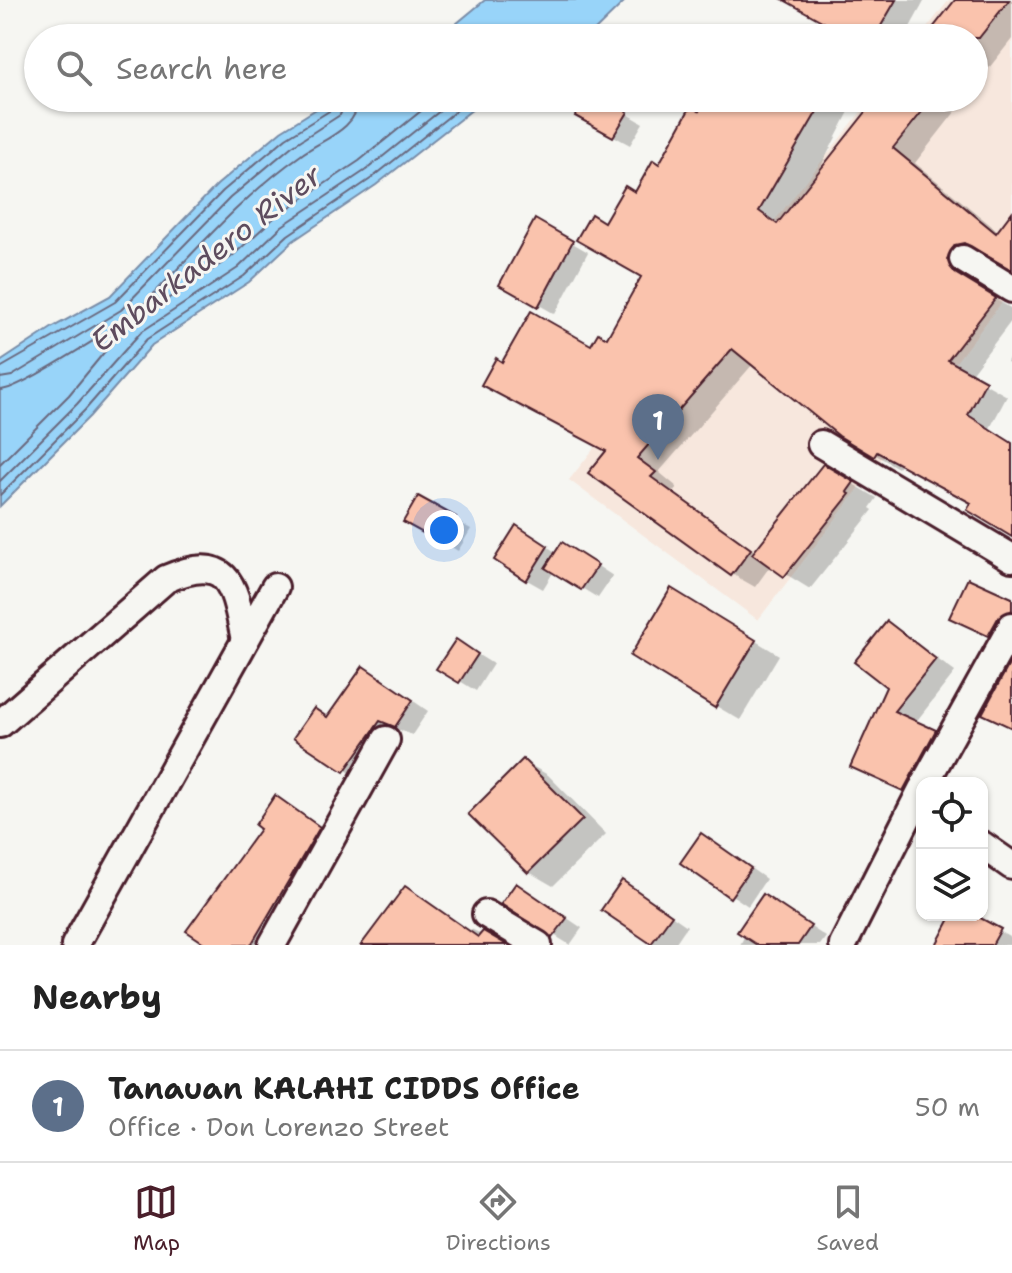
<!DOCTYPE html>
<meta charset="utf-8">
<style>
:root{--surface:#fff;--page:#f6f6f6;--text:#222;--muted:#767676;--line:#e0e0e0;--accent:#4a1f2b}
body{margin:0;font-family:"Shantell Sans",sans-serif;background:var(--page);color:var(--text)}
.controls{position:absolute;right:24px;bottom:24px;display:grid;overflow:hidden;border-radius:16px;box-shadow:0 2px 6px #0004}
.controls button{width:72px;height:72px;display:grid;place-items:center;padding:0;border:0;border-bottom:2px solid var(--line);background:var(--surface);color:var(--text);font:40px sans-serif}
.you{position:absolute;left:444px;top:530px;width:28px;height:28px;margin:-20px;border:6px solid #fff;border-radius:50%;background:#1a73e8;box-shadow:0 0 0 12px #1a73e833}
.badge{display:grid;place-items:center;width:52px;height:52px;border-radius:50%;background:var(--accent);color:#fff;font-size:26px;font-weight:700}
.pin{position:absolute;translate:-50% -66px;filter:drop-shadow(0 2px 4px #0008)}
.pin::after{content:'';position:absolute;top:42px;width:28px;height:24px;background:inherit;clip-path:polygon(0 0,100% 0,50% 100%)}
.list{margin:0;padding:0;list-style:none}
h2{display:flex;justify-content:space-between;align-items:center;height:104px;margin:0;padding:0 32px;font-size:34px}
h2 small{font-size:26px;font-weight:400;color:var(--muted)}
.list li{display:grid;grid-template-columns:52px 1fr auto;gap:24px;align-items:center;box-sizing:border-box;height:112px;padding:0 32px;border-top:2px solid var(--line)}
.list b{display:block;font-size:30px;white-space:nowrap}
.list p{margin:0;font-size:26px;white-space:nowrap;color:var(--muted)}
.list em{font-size:26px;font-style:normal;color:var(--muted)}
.icon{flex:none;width:44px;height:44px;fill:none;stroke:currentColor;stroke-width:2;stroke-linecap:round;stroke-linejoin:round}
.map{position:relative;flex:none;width:1012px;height:945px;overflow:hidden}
.search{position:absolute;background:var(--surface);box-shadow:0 2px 6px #0004;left:24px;right:24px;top:24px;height:88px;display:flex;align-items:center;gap:20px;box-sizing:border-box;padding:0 28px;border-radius:44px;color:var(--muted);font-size:30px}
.sheet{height:216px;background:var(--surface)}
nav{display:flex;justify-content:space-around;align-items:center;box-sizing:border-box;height:112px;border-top:2px solid var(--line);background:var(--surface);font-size:22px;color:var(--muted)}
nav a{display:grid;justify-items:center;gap:4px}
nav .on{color:var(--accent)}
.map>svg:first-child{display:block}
.built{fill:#f7e7dd}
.water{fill:#98d4f9;stroke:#798ca7;stroke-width:2}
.shadow{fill:#0003}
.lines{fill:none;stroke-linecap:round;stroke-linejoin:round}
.shore{stroke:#69677d;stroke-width:2}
.building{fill:#fac3ad;stroke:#4a1f2b;stroke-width:2}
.minor-casing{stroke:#4a1f2b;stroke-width:32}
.minor{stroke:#f6f6f2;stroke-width:26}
.labels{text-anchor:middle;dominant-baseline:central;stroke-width:6;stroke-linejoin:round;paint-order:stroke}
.water-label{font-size:30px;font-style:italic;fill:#5e4c5e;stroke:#f6f6f2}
</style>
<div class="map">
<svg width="1012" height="945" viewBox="0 0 1012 945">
<rect width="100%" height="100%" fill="#f6f6f2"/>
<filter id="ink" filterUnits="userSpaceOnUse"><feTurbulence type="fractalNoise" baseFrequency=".0125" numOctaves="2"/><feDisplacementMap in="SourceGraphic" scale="16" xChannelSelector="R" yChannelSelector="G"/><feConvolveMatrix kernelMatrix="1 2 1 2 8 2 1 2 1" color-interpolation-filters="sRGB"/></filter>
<g filter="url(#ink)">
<polygon class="built" points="949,0 1012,0 1012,289 758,620 569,480 872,98 974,98 974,38 919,38"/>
<g class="water">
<polygon points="485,0 626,0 587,38 439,38"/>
<polygon points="334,98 487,98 376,185 293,241 249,282 152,345 90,416 0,506 0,362 53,327 110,296 217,185 281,131"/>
</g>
<g class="shadow">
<polygon points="788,0 925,0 904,38 812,38 823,20"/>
<polygon points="957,0 1012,0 1012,39 974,87 974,38 927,38"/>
<polygon points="587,98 600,98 643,123 630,145 577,116"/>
<polygon points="682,98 856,98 812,184 880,98 966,98 915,163 999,232 1012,216 1012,268 994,257 980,257 969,274 977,288 1012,309 1012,320 970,375 1007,396 989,430 1012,444 1012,534 973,503 901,464 898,468 840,434 753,364 659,472 677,487 673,492 756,552 823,466 877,498 870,508 873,510 810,589 771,565 755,587 732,574 608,451 503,365 592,348 608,341 644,276 605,224 660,167 694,105"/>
<polygon points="536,222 588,252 555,314 502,284"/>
<polygon points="1012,351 1012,364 1007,362"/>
<polygon points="418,499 471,529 458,551 406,521"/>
<polygon points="533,537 557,553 579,554 613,576 598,598 554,571 543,589 527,580"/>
<polygon points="1012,601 1012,623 1005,644 952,617"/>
<polygon points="696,605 779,655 740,720 716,706"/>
<polygon points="888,623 955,672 915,723 956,743 922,800 852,766 888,686"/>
<polygon points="472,651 493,664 476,691 439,668"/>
<polygon points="380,678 428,711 412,735 397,729 361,780 296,737 328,718"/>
<polygon points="523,761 548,775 606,834 553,886 529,872"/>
<polygon points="292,807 335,838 274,945 210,945"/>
<polygon points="718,845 766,879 748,906 683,862"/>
<polygon points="638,892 687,926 674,945 656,945 604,909"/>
<polygon points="533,895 582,928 570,945 504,904"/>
<polygon points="779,906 826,937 820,945 740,945 745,935"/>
<polygon points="955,915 970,915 1012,938 1012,945 954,945"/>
<polygon points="471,929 504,945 363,945 469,931"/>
</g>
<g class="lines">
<g class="shore">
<path d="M 359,98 C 358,129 323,139 301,155 C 241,197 192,255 141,307 L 141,313 L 146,313 L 230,258 L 275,217 L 359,161 L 437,98"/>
<polyline points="0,368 115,302 223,191 286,138 334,108 337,98"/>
<polyline points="0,378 12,376 121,310 230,198 292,146 340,115 347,98"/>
<path d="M 0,390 C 19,390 97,337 120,325 L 125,327 L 69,395 L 0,464"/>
<polyline points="0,481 77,404 141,332 238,268 282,226 366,170 456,98"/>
<polyline points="0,495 85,410 147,339 244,276 288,235 372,178 472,98"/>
</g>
</g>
<g class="building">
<polygon points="784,0 896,0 874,38 821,38 829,25"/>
<polygon points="955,0 1009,0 979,38 925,38"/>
<polygon points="585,98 604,98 628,112 613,137 575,116"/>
<polygon points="706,98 825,98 759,211 777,224 877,98 933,98 893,148 996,233 1012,212 1012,270 964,243 955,245 947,259 955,273 996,298 948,360 986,381 968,415 1012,443 1012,537 967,510 971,503 877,452 874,457 839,436 732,349 637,458 656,472 651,477 751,549 731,576 588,473 606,451 481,385 496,358 502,362 531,311 591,345 598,333 607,338 641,277 576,240 591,214 604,222 625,186 635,192 653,160 659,164 691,106 699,111"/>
<polygon points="535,219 573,241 538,307 499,285"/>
<polygon points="823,464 854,482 847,492 850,494 784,577 752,554"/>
<polygon points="418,496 456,517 441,543 403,522"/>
<polygon points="516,525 548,546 526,581 494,560"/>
<polygon points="562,542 598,565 581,590 545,568"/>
<polygon points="968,578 1012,598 1012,610 998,618 988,636 949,618"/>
<polygon points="671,588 756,640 715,708 630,656"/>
<polygon points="887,621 936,659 894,711 936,730 903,791 850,767 886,687 854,662"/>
<polygon points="456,639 478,654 459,683 436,669"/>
<polygon points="1012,659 1012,728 982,714"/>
<polygon points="363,666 413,700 395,727 380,721 344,772 293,738 314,708 327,717"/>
<polygon points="523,759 583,819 528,873 468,814"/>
<polygon points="275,795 320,827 251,945 207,945 186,931 260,829 255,825"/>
<polygon points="701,833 751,868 730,898 680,863"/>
<polygon points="622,880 672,915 651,944 601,910"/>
<polygon points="516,883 567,918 552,938 501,904"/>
<polygon points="405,886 478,937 483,931 507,945 361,945"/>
<polygon points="763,894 811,926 798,945 757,945 737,932"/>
<polygon points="952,915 975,915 1001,929 992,945 936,945"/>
</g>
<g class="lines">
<defs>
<g id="minor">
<polyline points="963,259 1012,289"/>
<polyline points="821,444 1012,558"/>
<path d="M 0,724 L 166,579 C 231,551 234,587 245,640"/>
<polyline points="925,783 1012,626"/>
<polyline points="982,845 1012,866"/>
<polyline points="486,914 538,945"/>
<polyline points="75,945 275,587"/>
<polyline points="272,945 386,740"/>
<polyline points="843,945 922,789"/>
</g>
</defs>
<use href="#minor" class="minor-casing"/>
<use href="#minor" class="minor"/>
</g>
</g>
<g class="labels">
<g class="water-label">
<text transform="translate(206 258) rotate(-38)">Embarkadero River</text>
</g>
</g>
</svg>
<div class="controls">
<button><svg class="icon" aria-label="locate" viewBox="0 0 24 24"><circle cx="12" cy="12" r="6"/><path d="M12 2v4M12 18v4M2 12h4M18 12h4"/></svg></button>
<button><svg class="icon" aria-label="layers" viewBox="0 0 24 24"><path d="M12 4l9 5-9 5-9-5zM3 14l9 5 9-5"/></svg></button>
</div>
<div class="you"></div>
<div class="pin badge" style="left:658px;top:460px;background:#5c6f8a">1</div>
<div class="search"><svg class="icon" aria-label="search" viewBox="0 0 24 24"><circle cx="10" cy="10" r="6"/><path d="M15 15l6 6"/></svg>Search here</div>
</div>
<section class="sheet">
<h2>Nearby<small></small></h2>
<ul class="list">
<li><span class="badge" style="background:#5c6f8a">1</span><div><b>Tanauan KALAHI CIDDS Office</b><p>Office · Don Lorenzo Street</p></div><em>50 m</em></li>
</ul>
</section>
<nav>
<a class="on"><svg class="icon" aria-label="map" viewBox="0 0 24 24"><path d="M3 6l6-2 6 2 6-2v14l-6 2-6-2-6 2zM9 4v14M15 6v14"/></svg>Map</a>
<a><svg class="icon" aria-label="directions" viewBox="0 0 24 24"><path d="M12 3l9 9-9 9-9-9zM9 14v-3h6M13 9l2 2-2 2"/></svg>Directions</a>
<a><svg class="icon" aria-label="saved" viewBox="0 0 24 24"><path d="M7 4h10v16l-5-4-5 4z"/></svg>Saved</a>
</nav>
